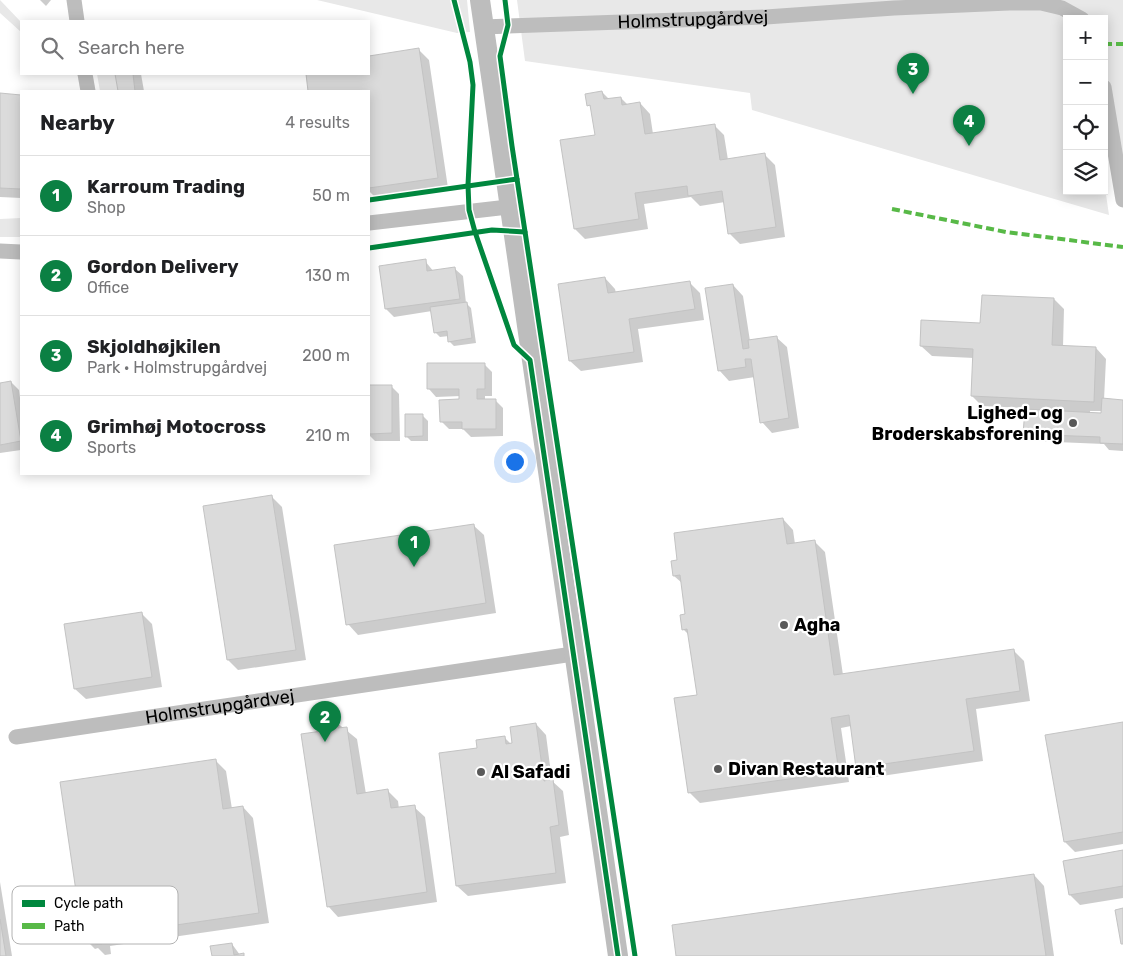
<!DOCTYPE html>
<meta charset="utf-8">
<style>
:root{--surface:#fff;--page:#f2f2f2;--text:#202124;--muted:#757577;--line:#e0e0e0;--accent:#0b8043}
body{margin:0;font-family:Rubik,sans-serif;background:var(--page);color:var(--text)}
.controls{position:absolute;right:15px;top:15px;display:grid;overflow:hidden;border-radius:0px;box-shadow:0 2px 12px #0003}
.controls button{width:45px;height:45px;display:grid;place-items:center;padding:0;border:0;border-bottom:1px solid var(--line);background:var(--surface);color:var(--text);font:25px sans-serif}
.you{position:absolute;left:514px;top:461px;width:18px;height:18px;margin:-12px;border:4px solid #fff;border-radius:50%;background:#1a73e8;box-shadow:0 0 0 8px #1a73e833}
.badge{display:grid;place-items:center;width:32px;height:32px;border-radius:50%;background:var(--accent);color:#fff;font-size:16px;font-weight:700}
.pin{position:absolute;translate:-50% -41px;filter:drop-shadow(0 1px 2px #0008)}
.pin::after{content:'';position:absolute;top:26px;width:18px;height:15px;background:inherit;clip-path:polygon(0 0,100% 0,50% 100%)}
.list{margin:0;padding:0;list-style:none}
h2{display:flex;justify-content:space-between;align-items:center;height:65px;margin:0;padding:0 20px;font-size:21px}
h2 small{font-size:16px;font-weight:400;color:var(--muted)}
.list li{display:grid;grid-template-columns:32px 1fr auto;gap:15px;align-items:center;box-sizing:border-box;height:80px;padding:0 20px;border-top:1px solid var(--line)}
.list b{display:block;font-size:19px;white-space:nowrap}
.list p{margin:0;font-size:16px;white-space:nowrap;color:var(--muted)}
.list em{font-size:16px;font-style:normal;color:var(--muted)}
.icon{flex:none;width:28px;height:28px;fill:none;stroke:currentColor;stroke-width:2;stroke-linecap:round;stroke-linejoin:round}
.map{position:relative;flex:none;width:1123px;height:956px;overflow:hidden}
.search{position:absolute;background:var(--surface);box-shadow:0 2px 12px #0003;left:20px;top:20px;width:350px;height:55px;display:flex;align-items:center;gap:12px;box-sizing:border-box;padding:0 18px;border-radius:0px;color:var(--muted);font-size:19px}
.panel{position:absolute;background:var(--surface);box-shadow:0 2px 12px #0003;left:20px;top:90px;width:350px;height:385px;border-radius:0px}
.map>svg:first-child{display:block}
.green{fill:#e8e8e8}
.shadow{fill:#0003;fill-rule:evenodd}
.building{fill:#dbdbdb;stroke:#c3c3c3}
.lines{fill:none;stroke-linecap:round;stroke-linejoin:round}
.minor{stroke:#bdbdbd;stroke-width:15}
.tertiary{stroke:#bdbdbd;stroke-width:20}
.quiet{stroke:#58b947;stroke-width:4;stroke-dasharray:8 4;stroke-linecap:butt}
.cycleway-casing{stroke:#fff;stroke-width:8}
.cycleway{stroke:#00873e;stroke-width:5}
.poi-dot{fill:#595959;stroke:#fff;stroke-width:2}
.labels{text-anchor:middle;dominant-baseline:central;stroke-width:4.5;stroke-linejoin:round;paint-order:stroke}
.street-label{font-size:18px;fill:#000;stroke:#fff}
.poi-label{font-size:18px;font-weight:bold;fill:#000;stroke:#fff;text-anchor:start}
.key{fill:#fff;stroke:#b2b2b2;stroke-width:1}
.key-label{font-size:14px;fill:#000}
</style>
<div class="map">
<svg width="1123" height="956" viewBox="0 0 1123 956">
<rect width="100%" height="100%" fill="#fff"/>
<g class="green">
<polygon points="0,0 21,22 21,32 0,13"/>
<polygon points="317,0 467,0 470,32 457,33"/>
<polygon points="517,0 1123,0 1123,200 1114,143 1104,141 1104,19 1067,19 1067,191 1104,191 1104,181 1109,215 752,110 750,93 525,61"/>
<polygon points="97,74 115,74 118,91 100,91"/>
<polygon points="21,218 21,237 0,237 0,219"/>
</g>
<g class="shadow">
<polygon points="40,0 51,0 46,6"/>
<polygon points="419,50 429,60 448,188 376,198 369,191 369,91 310,91 307,74 369,74 369,57"/>
<polygon points="116,74 141,74 144,91 119,91"/>
<polygon points="602,92 609,99 621,98 628,105 640,103 650,114 653,134 714,125 724,135 728,160 764,154 775,165 785,237 740,244 730,234 725,202 700,206 691,197 644,204 648,229 585,239 575,229 596,136 592,109 589,105"/>
<polygon points="0,95 21,96 21,198 0,197"/>
<polygon points="425,261 434,272 455,269 463,276 466,303 471,308 476,343 454,346 449,341 449,336 440,337 435,332 432,311 394,317 386,309"/>
<polygon points="605,278 615,289 616,293 690,283 700,293 704,320 638,329 643,362 581,371 570,361"/>
<polygon points="733,285 743,296 750,341 776,337 787,347 799,428 772,433 762,422 755,377 729,381 719,370"/>
<path d="M 983,296 L 1054,299 L 1064,309 L 1063,347 L 1096,348 L 1106,359 L 1104,400 L 1123,401 L 1123,451 L 1109,450 L 1104,444 L 1032,441 L 1025,433 L 1026,408 L 982,406 L 972,396 L 974,358 L 932,356 L 921,346 L 982,324 ZM 1090,411 L 1103,411 L 1103,414 L 1090,413 Z"/>
<polygon points="484,364 492,372 492,396 485,396 485,400 495,400 503,408 503,436 471,437 463,429 449,429 441,421 461,400 461,396 436,397 429,389"/>
<polygon points="11,382 19,390 21,406 21,450 0,453 0,384"/>
<polygon points="369,386 391,386 399,394 400,441 375,441 369,435"/>
<polygon points="423,416 428,421 428,441 411,441 406,436"/>
<polygon points="272,497 282,507 306,660 238,670 228,660"/>
<polygon points="783,519 793,530 795,544 815,542 825,552 843,675 1014,651 1024,661 1030,701 976,709 983,761 868,778 857,767 851,726 841,728 849,782 700,803 689,792 698,696 690,636 683,629 687,615 682,583 674,576"/>
<polygon points="473,525 484,535 496,613 358,635 348,624"/>
<polygon points="142,614 152,624 162,687 86,699 75,689"/>
<polygon points="336,722 357,739 366,794 388,791 398,801 399,809 414,807 425,817 437,902 338,917 328,906 324,732"/>
<polygon points="1123,723 1123,844 1075,852 1065,842"/>
<polygon points="536,724 546,735 552,781 563,791 569,835 560,837 566,883 468,896 457,886 478,749 504,737 511,744"/>
<polygon points="215,760 226,771 232,809 243,807 253,818 269,923 110,946 111,954 105,955 98,948 95,949 84,938"/>
<polygon points="1123,851 1123,898 1080,905 1070,895"/>
<polygon points="1034,875 1044,886 1054,956 678,956"/>
<polygon points="0,882 12,956 0,956"/>
<polygon points="232,944 240,955 244,956 213,956"/>
</g>
<g class="building">
<polygon points="419,48 438,178 369,188 369,91 308,91 306,74 369,74 369,56"/>
<polygon points="115,74 133,74 135,91 118,91"/>
<polygon points="602,91 604,99 621,97 622,105 640,102 645,134 715,124 720,160 765,153 776,227 728,234 722,191 688,196 687,186 635,193 639,219 574,229 560,140 595,135 590,105 587,106 585,94"/>
<polygon points="0,93 21,95 21,189 0,188"/>
<polygon points="426,259 427,271 455,267 460,299 385,309 379,266"/>
<polygon points="605,277 608,293 690,281 695,309 629,319 634,352 569,361 558,284"/>
<polygon points="733,284 743,349 749,348 748,340 777,336 789,418 760,423 751,359 745,359 746,367 718,371 705,288"/>
<polygon points="982,295 1054,298 1052,345 1096,347 1094,402 971,396 973,349 920,346 921,320 980,323"/>
<polygon points="467,302 472,338 448,342 447,331 434,333 430,307"/>
<polygon points="427,363 485,363 485,389 477,389 477,399 496,399 496,429 462,429 462,422 440,422 439,400 459,399 459,389 427,389"/>
<polygon points="11,381 21,441 0,445 0,383"/>
<polygon points="369,385 392,385 392,433 369,434"/>
<polygon points="1102,398 1123,400 1123,444 1100,443 1100,437 1023,434 1025,409 1101,413"/>
<polygon points="405,414 423,414 423,436 405,437"/>
<polygon points="272,495 296,650 227,660 203,506"/>
<polygon points="783,518 787,544 815,540 834,675 1014,649 1020,691 966,699 974,751 856,768 849,715 831,718 839,772 688,793 674,698 697,695 687,629 682,630 680,615 685,614 680,575 673,576 671,561 677,560 674,533"/>
<polygon points="474,524 486,603 346,625 334,545"/>
<polygon points="142,612 152,677 74,689 64,624"/>
<polygon points="336,720 338,728 347,727 357,794 388,789 391,808 415,805 427,892 327,907 301,734 322,731 321,723"/>
<polygon points="1123,722 1123,832 1064,842 1045,735"/>
<polygon points="536,723 544,781 553,779 559,825 550,827 556,873 456,886 439,753 477,748 476,740 505,736 506,744 512,743 510,727"/>
<polygon points="216,759 223,809 243,806 259,913 100,936 102,944 93,945 92,937 83,939 60,782"/>
<polygon points="1123,850 1123,886 1069,895 1063,861"/>
<polygon points="1034,874 1046,956 676,956 672,925"/>
<polygon points="1123,908 1123,944 1121,944 1115,910"/>
<polygon points="0,919 6,956 0,956"/>
<polygon points="232,943 234,955 244,953 244,956 212,956 210,946"/>
</g>
<g class="lines">
<g class="minor">
<polyline points="74,0 77,21"/>
<path id="s1" d="M 483,27 L 766,17 L 894,8 L 1009,3 L 1041,3 L 1062,8 L 1082,19"/>
<polyline points="85,74 88,91"/>
<polyline points="1104,87 1123,200"/>
<polyline points="369,223 508,207"/>
<polyline points="0,251 21,252"/>
<path id="s2" d="M 16,737 L 573,654"/>
</g>
<polyline class="tertiary" points="480,0 618,956"/>
<g class="quiet">
<polyline points="1104,44 1123,44"/>
<polyline points="892,209 1006,232 1123,247"/>
</g>
<defs>
<g id="cycleway">
<polyline points="454,0 470,62 473,85 468,185 469,210 475,232 514,345 530,360 618,956"/>
<polyline points="505,0 508,25 500,56 512,146 635,956"/>
<polyline points="369,200 517,179"/>
<polyline points="369,248 492,230 525,232"/>
</g>
</defs>
<use href="#cycleway" class="cycleway-casing"/>
<use href="#cycleway" class="cycleway"/>
</g>
<g class="poi-dot">
<circle cx="1073" cy="423" r="5"/>
<circle cx="784" cy="625" r="5"/>
<circle cx="718" cy="769" r="5"/>
<circle cx="481" cy="772" r="5"/>
</g>
<g class="labels">
<g class="street-label">
<text stroke="none"><textPath href="#s1" startOffset="210">Holmstrupgårdvej</textPath></text>
<text stroke="none"><textPath href="#s2" startOffset="206">Holmstrupgårdvej</textPath></text>
</g>
<g class="poi-label">
<text x="1063" y="413" text-anchor="end">Lighed- og<tspan x="1063" dy="21">Broderskabsforening</tspan></text>
<text x="794" y="625">Agha</text>
<text x="728" y="769">Divan Restaurant</text>
<text x="491" y="772">Al Safadi</text>
</g>
</g>
<rect x="12" y="886" width="166" height="58" rx="8" class="key"/>
<rect x="22" y="900" width="23" height="7" fill="#00873e"/>
<rect x="22" y="923" width="23" height="6" fill="#58b947"/>
<g class="key-label">
<text x="54" y="908">Cycle path</text>
<text x="54" y="931">Path</text>
</g>
</svg>
<div class="controls">
<button>+</button>
<button>−</button>
<button><svg class="icon" aria-label="locate" viewBox="0 0 24 24"><circle cx="12" cy="12" r="6"/><path d="M12 2v4M12 18v4M2 12h4M18 12h4"/></svg></button>
<button><svg class="icon" aria-label="layers" viewBox="0 0 24 24"><path d="M12 4l9 5-9 5-9-5zM3 14l9 5 9-5"/></svg></button>
</div>
<div class="you"></div>
<div class="pin badge" style="left:414px;top:567px">1</div>
<div class="pin badge" style="left:325px;top:742px">2</div>
<div class="pin badge" style="left:913px;top:94px">3</div>
<div class="pin badge" style="left:969px;top:146px">4</div>
<div class="search"><svg class="icon" aria-label="search" viewBox="0 0 24 24"><circle cx="10" cy="10" r="6"/><path d="M15 15l6 6"/></svg>Search here</div>
<section class="panel">
<h2>Nearby<small>4 results</small></h2>
<ul class="list">
<li><span class="badge">1</span><div><b>Karroum Trading</b><p>Shop</p></div><em>50 m</em></li>
<li><span class="badge">2</span><div><b>Gordon Delivery</b><p>Office</p></div><em>130 m</em></li>
<li><span class="badge">3</span><div><b>Skjoldhøjkilen</b><p>Park · Holmstrupgårdvej</p></div><em>200 m</em></li>
<li><span class="badge">4</span><div><b>Grimhøj Motocross</b><p>Sports</p></div><em>210 m</em></li>
</ul>
</section>
</div>
